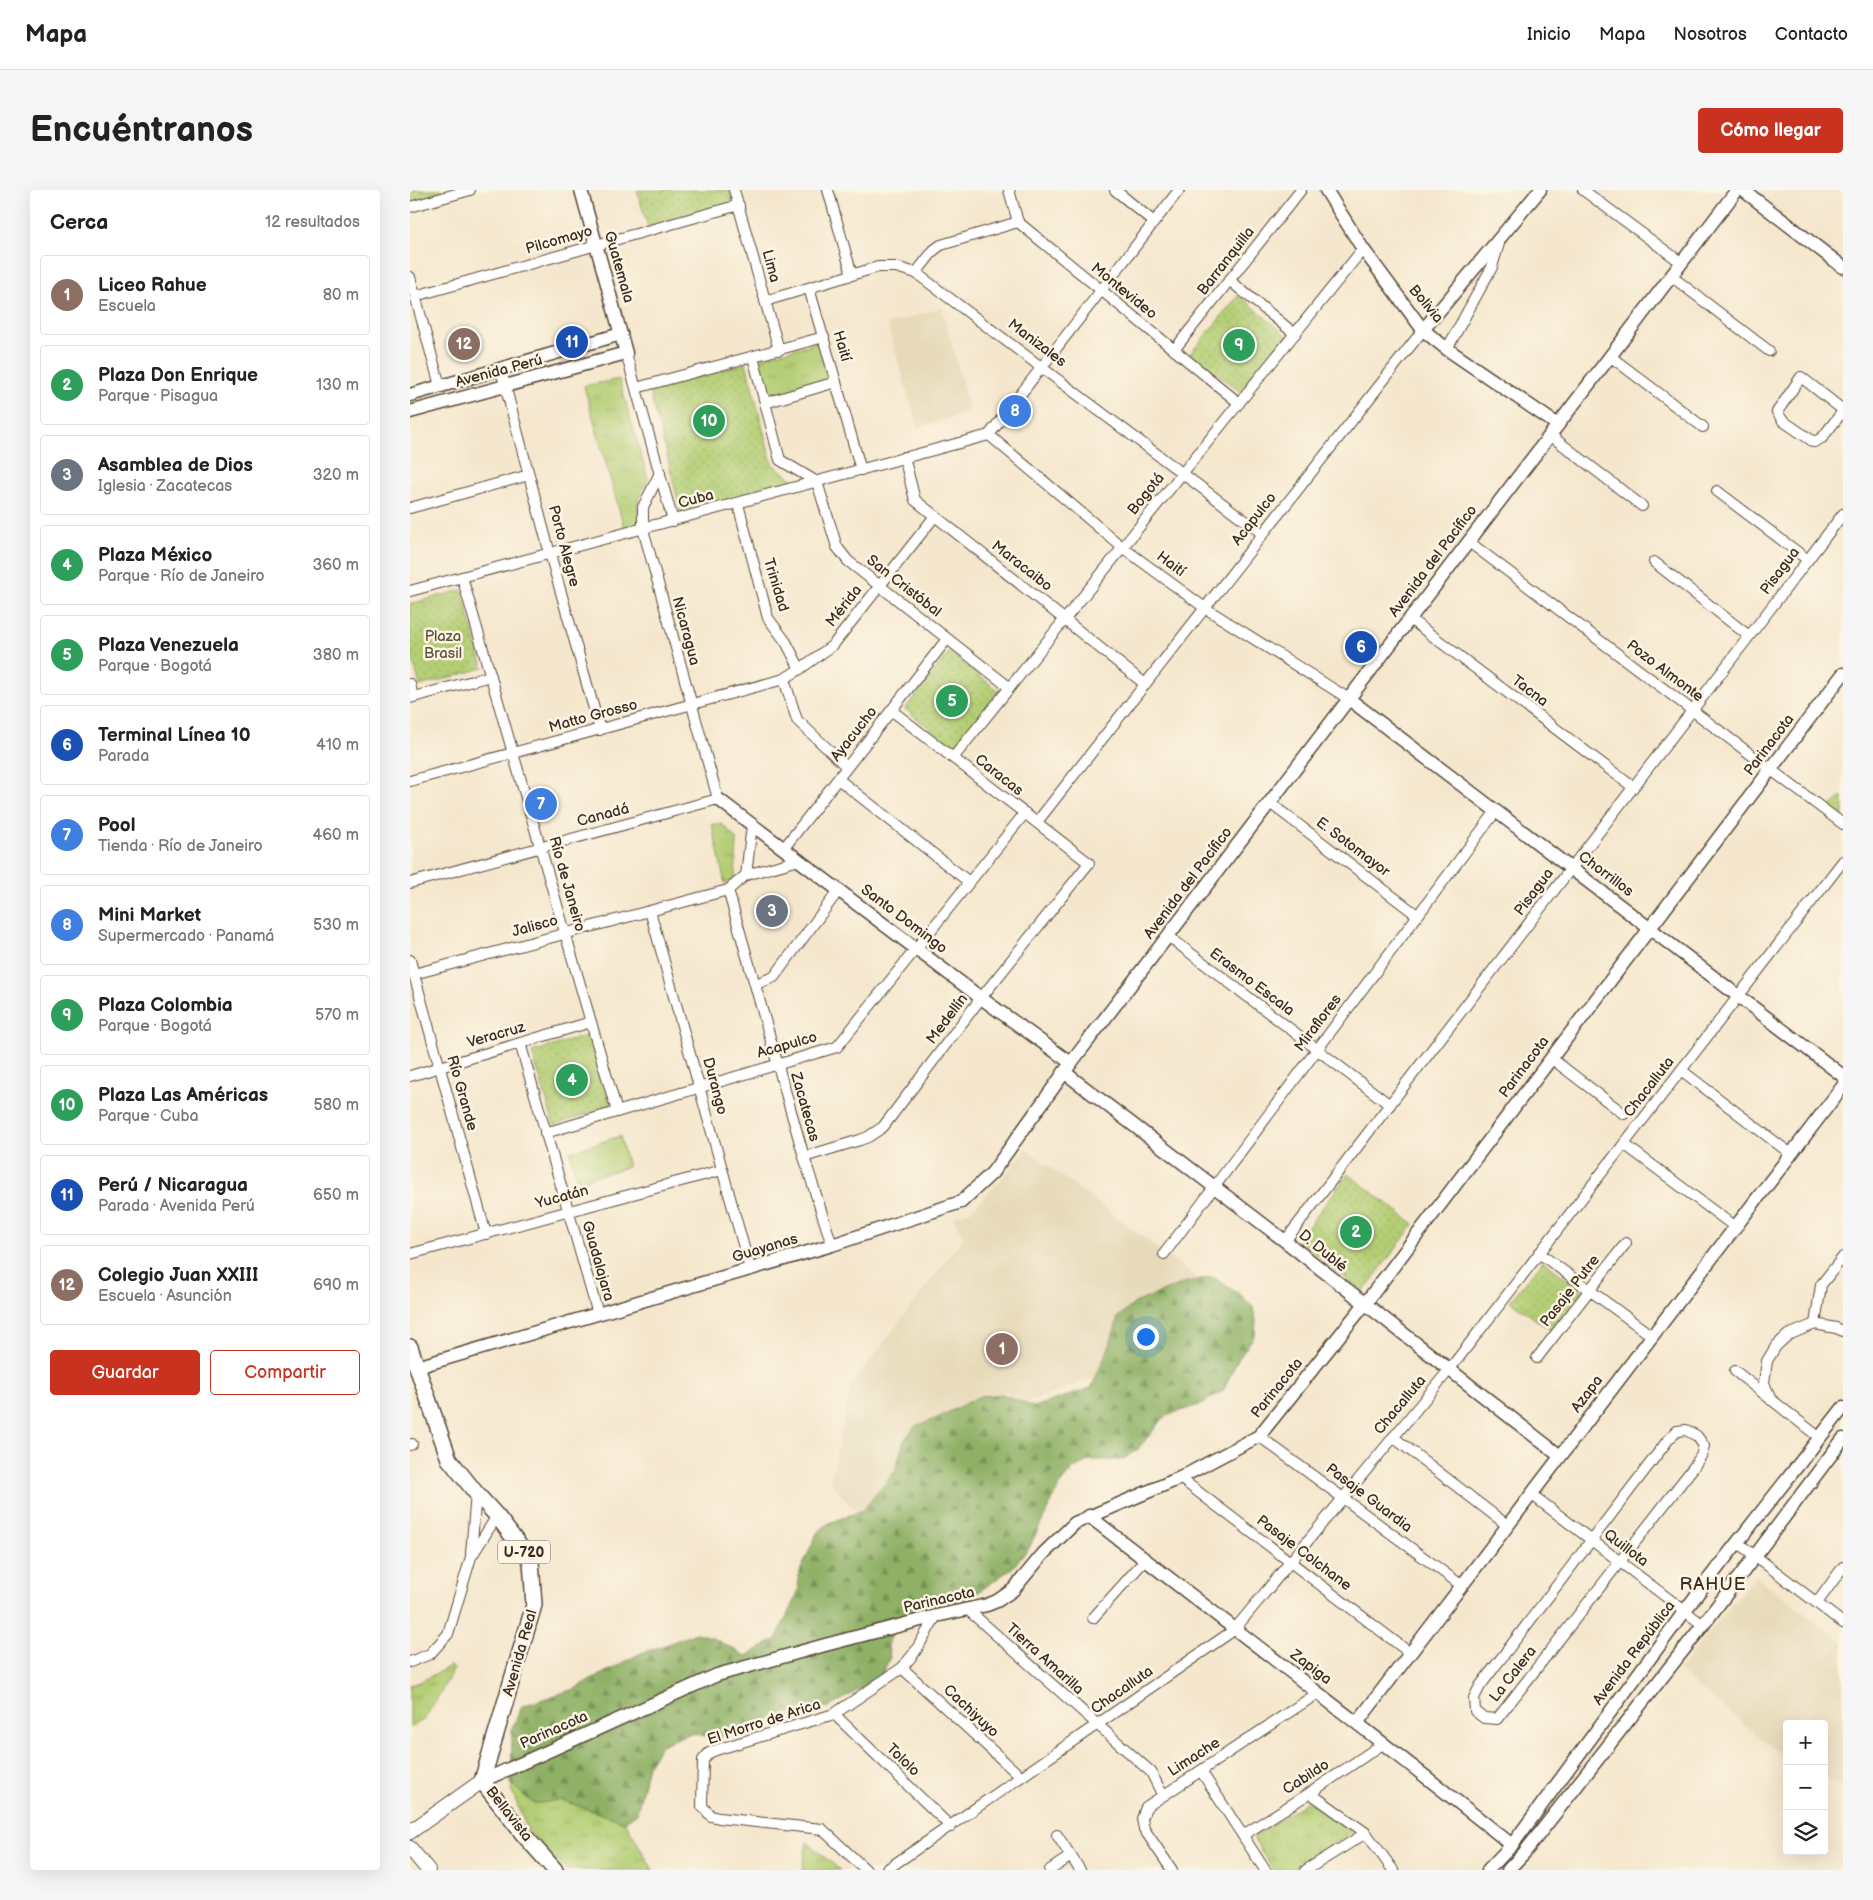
<!DOCTYPE html>
<html lang="es">
<meta charset="utf-8">
<style>
:root{--surface:#fff;--page:#f6f6f6;--text:#222;--muted:#767676;--line:#e0e0e0;--accent:#c8321e}
body{margin:0;font-family:"Balsamiq Sans",sans-serif;background:var(--page);color:var(--text)}
.controls{position:absolute;right:15px;bottom:15px;display:grid;overflow:hidden;border-radius:5px;box-shadow:0 5px 20px #0002}
.controls button{width:45px;height:45px;display:grid;place-items:center;padding:0;border:0;border-bottom:1px solid var(--line);background:var(--surface);color:var(--text);font:25px sans-serif}
.you{position:absolute;left:735px;top:1146px;width:18px;height:18px;margin:-12px;border:4px solid #fff;border-radius:50%;background:#1a73e8;box-shadow:0 0 0 8px #1a73e833}
.badge{display:grid;place-items:center;width:32px;height:32px;border-radius:50%;background:var(--accent);color:#fff;font-size:16px;font-weight:700}
.pin{position:absolute;translate:-50% -50%;border:2px solid #fff;box-shadow:0 1px 5px #0006}
.list{margin:0;padding:0;list-style:none}
h2{display:flex;justify-content:space-between;align-items:center;height:65px;margin:0;padding:0 20px;font-size:21px}
h2 small{font-size:16px;font-weight:400;color:var(--muted)}
.list li{display:grid;grid-template-columns:32px 1fr auto;gap:15px;align-items:center;box-sizing:border-box;height:80px;margin:0 10px 10px;padding:0 10px;border:1px solid var(--line);border-radius:5px}
.list b{display:block;font-size:19px;white-space:nowrap}
.list p{margin:0;font-size:16px;white-space:nowrap;color:var(--muted)}
.list em{font-size:16px;font-style:normal;color:var(--muted)}
.actions{display:flex;gap:10px;padding:15px 20px}
.actions a{flex:1;padding:11px 0;border:1px solid var(--accent);border-radius:5px;text-align:center;font-size:18px;color:var(--accent)}
.actions .main{background:var(--accent);color:#fff}
.icon{flex:none;width:28px;height:28px;fill:none;stroke:currentColor;stroke-width:2;stroke-linecap:round;stroke-linejoin:round}
.map{position:relative;flex:none;width:1433px;height:1680px;overflow:hidden;border-radius:5px}
header{display:flex;align-items:center;gap:30px;box-sizing:border-box;height:70px;padding:0 25px;background:var(--surface);border-bottom:1px solid var(--line)}
header strong{font-size:24px}
nav{display:flex;gap:28px;margin-inline-start:auto;font-size:18px}
.intro{display:flex;align-items:center;justify-content:space-between;box-sizing:border-box;height:120px;padding:0 30px}
h1{margin:0;font-size:35px}
.button{padding:12px 22px;border-radius:5px;background:var(--accent);color:#fff;font-size:18px;font-weight:700}
main{display:flex;gap:30px;padding:0 30px}
aside{flex:1;background:var(--surface);border-radius:5px;box-shadow:0 5px 20px #0002}
.map>svg:first-child{display:block}
.built{fill:#e7daba}
.grass{fill:url(#grass-tufts);stroke:#787c49}
.forest{fill:url(#forest-firs);stroke:#656e42}
.park{fill:url(#park-dots);stroke:#787c49}
.pitch{fill:#b4ce74;stroke:#787c49}
.lines{fill:none;stroke-linecap:round;stroke-linejoin:round}
.minor-casing{stroke:#574638;stroke-width:12}
.tertiary-casing{stroke:#574638;stroke-width:15}
.secondary-casing{stroke:#574638;stroke-width:16}
.primary-casing{stroke:#574638;stroke-width:18}
.minor{stroke:#fff;stroke-width:10}
.tertiary{stroke:#fff;stroke-width:12}
.secondary{stroke:#fff;stroke-width:14}
.primary{stroke:#fff;stroke-width:15}
.labels{text-anchor:middle;dominant-baseline:central;stroke-width:5;stroke-linejoin:round;paint-order:stroke}
.shield{fill:#fcf5e5;stroke:#75675a;stroke-width:1}
.shield-label{font-size:14px;font-weight:bold;fill:#3b2a1e}
.street-label{font-size:15px;fill:#3b2a1e;stroke:#fcf5e5}
.park-label{font-size:15px;fill:#595334;stroke:#fcf5e5}
.quarter-label{font-size:18px;letter-spacing:1px;fill:#3b2a1e;stroke:#fcf5e5}
</style>
<header>
<strong>Mapa</strong>
<nav><a>Inicio</a><a>Mapa</a><a>Nosotros</a><a>Contacto</a></nav>
</header>
<div class="intro"><h1>Encuéntranos</h1><a class="button">Cómo llegar</a></div>
<main>
<aside>
<h2>Cerca<small>12 resultados</small></h2>
<ul class="list">
<li><span class="badge" style="background:#8d6e63">1</span><div><b>Liceo Rahue</b><p>Escuela</p></div><em>80 m</em></li>
<li><span class="badge" style="background:#2e9e5b">2</span><div><b>Plaza Don Enrique</b><p>Parque · Pisagua</p></div><em>130 m</em></li>
<li><span class="badge" style="background:#6b7280">3</span><div><b>Asamblea de Dios</b><p>Iglesia · Zacatecas</p></div><em>320 m</em></li>
<li><span class="badge" style="background:#2e9e5b">4</span><div><b>Plaza México</b><p>Parque · Río de Janeiro</p></div><em>360 m</em></li>
<li><span class="badge" style="background:#2e9e5b">5</span><div><b>Plaza Venezuela</b><p>Parque · Bogotá</p></div><em>380 m</em></li>
<li><span class="badge" style="background:#1a4fb4">6</span><div><b>Terminal Línea 10</b><p>Parada</p></div><em>410 m</em></li>
<li><span class="badge" style="background:#3f7fe0">7</span><div><b>Pool</b><p>Tienda · Río de Janeiro</p></div><em>460 m</em></li>
<li><span class="badge" style="background:#3f7fe0">8</span><div><b>Mini Market</b><p>Supermercado · Panamá</p></div><em>530 m</em></li>
<li><span class="badge" style="background:#2e9e5b">9</span><div><b>Plaza Colombia</b><p>Parque · Bogotá</p></div><em>570 m</em></li>
<li><span class="badge" style="background:#2e9e5b">10</span><div><b>Plaza Las Américas</b><p>Parque · Cuba</p></div><em>580 m</em></li>
<li><span class="badge" style="background:#1a4fb4">11</span><div><b>Perú / Nicaragua</b><p>Parada · Avenida Perú</p></div><em>650 m</em></li>
<li><span class="badge" style="background:#8d6e63">12</span><div><b>Colegio Juan XXIII</b><p>Escuela · Asunción</p></div><em>690 m</em></li>
</ul>
<div class="actions"><a class="main">Guardar</a><a>Compartir</a></div>
</aside>
<div class="map">
<svg width="1433" height="1680" viewBox="0 0 1433 1680">
<defs>
<pattern id="grass-tufts" width="24" height="20" patternUnits="userSpaceOnUse" patternTransform="scale(1.25)"><rect width="24" height="20" fill="#b4ce74"/><path d="M3 7l-1-3M5 7V3M7 7l1-3M15 17l-1-3M17 17v-4M19 17l1-3" fill="none" stroke="#9cb164"/></pattern>
<pattern id="forest-firs" width="22" height="20" patternUnits="userSpaceOnUse" patternTransform="scale(1.25)"><rect width="22" height="20" fill="#8fb166"/><path d="M5 1l3.5 6h-7zM16 11l3.5 6h-7z" fill="#769053"/></pattern>
<pattern id="park-dots" width="8" height="8" patternUnits="userSpaceOnUse" patternTransform="scale(1.25)"><rect width="8" height="8" fill="#b4ce74"/><path d="M2 2h.1M6 6h.1" fill="none" stroke="#9cb164" stroke-width="1.8" stroke-linecap="round"/></pattern>
</defs>
<rect width="100%" height="100%" fill="#fcf5e5"/>
<filter id="ink" filterUnits="userSpaceOnUse"><feTurbulence type="fractalNoise" baseFrequency=".02" numOctaves="2"/><feDisplacementMap in="SourceGraphic" scale="10" xChannelSelector="R" yChannelSelector="G"/><feConvolveMatrix kernelMatrix="1 2 1 2 8 2 1 2 1" color-interpolation-filters="sRGB"/></filter>
<filter id="wash" filterUnits="userSpaceOnUse"><feTurbulence type="fractalNoise" baseFrequency=".0096" numOctaves="4" result="noise"/><feDisplacementMap in="SourceGraphic" scale="20" xChannelSelector="R" yChannelSelector="G"/><feGaussianBlur stdDeviation="1.12" result="paint"/><feColorMatrix in="noise" values="0 0 0 0 0 0 0 0 0 0 0 0 0 0 0 0 0 1.4 0 .05"/><feComposite in="paint" operator="in"/></filter>
<g filter="url(#wash)">
<rect width="100%" height="100%" fill="#f5e7cd"/>
<g class="built">
<polygon points="532,118 560,222 508,238 477,134"/>
<polygon points="616,959 798,1096 702,1181 513,1251 455,1332 420,1292 442,1194 554,1047 543,1027 559,1022 590,991"/>
<polygon points="1345,1386 1433,1452 1433,1597 1414,1587 1414,1534 1377,1534 1377,1567 1368,1562 1268,1481"/>
</g>
<g class="grass">
<polygon points="411,151 422,189 358,209 347,169"/>
<polygon points="209,189 238,289 228,309 228,334 214,337 174,196"/>
<polygon points="302,634 312,634 327,650 325,689 315,694"/>
<polygon points="40,1476 44,1479 15,1529 0,1538 0,1495 10,1492"/>
<polygon points="105,1591 209,1621 243,1680 155,1680 118,1641 101,1599"/>
<polygon points="898,1611 942,1642 881,1680 863,1680 843,1647"/>
<polygon points="397,1652 430,1680 392,1680"/>
</g>
<polygon class="forest" points="803,1087 832,1106 843,1117 846,1130 845,1145 827,1171 813,1201 790,1215 756,1225 727,1260 712,1270 680,1270 664,1278 651,1293 619,1358 602,1378 563,1406 546,1413 486,1429 478,1456 480,1467 471,1487 419,1517 398,1519 366,1526 328,1538 308,1549 281,1543 251,1555 238,1575 227,1623 214,1632 151,1610 124,1614 101,1594 102,1539 112,1516 164,1499 231,1463 253,1456 286,1443 301,1447 336,1466 366,1449 389,1400 388,1386 407,1343 419,1333 453,1320 485,1281 494,1251 505,1236 525,1229 570,1206 592,1204 624,1217 681,1198 700,1155 708,1127 725,1113 776,1092"/>
<g class="park">
<polygon points="0,0 44,0 0,12"/>
<polygon points="227,0 319,0 323,13 238,37"/>
<polygon points="829,105 878,147 832,203 780,164"/>
<polygon points="336,173 362,274 385,291 271,324 256,261 239,200"/>
<polygon points="52,400 73,478 10,496 0,460 0,414"/>
<polygon points="539,462 590,502 546,559 495,519"/>
<polygon points="1433,606 1433,627 1420,617"/>
<polygon points="179,845 201,917 144,935 122,862"/>
<polygon points="938,984 1004,1034 953,1102 888,1050"/>
<polygon points="1133,1071 1173,1101 1142,1141 1100,1111"/>
</g>
<polygon class="pitch" points="210,946 218,977 167,991 160,962"/>
</g>
<g filter="url(#ink)">
<g class="lines">
<defs>
<g id="minor">
<polyline points="324,0 369,160"/>
<polyline points="418,0 442,85"/>
<polyline points="599,0 608,32 829,213"/>
<polyline points="705,0 744,32"/>
<polyline points="1173,0 1272,73"/>
<polyline points="0,17 60,0"/>
<polyline points="506,83 524,60 531,55 608,32"/>
<polyline points="1261,86 1359,161"/>
<polyline points="0,87 30,196"/>
<polyline points="819,90 885,144"/>
<polyline points="399,98 451,280"/>
<polyline points="5,106 329,15"/>
<polyline points="355,111 468,77 486,77 506,83 853,344"/>
<polyline points="1037,159 1082,77 1090,50"/>
<polyline points="764,160 891,0"/>
<polyline points="216,163 263,331"/>
<polyline points="1200,166 1293,237"/>
<polyline points="343,167 370,270 407,292"/>
<polyline points="91,180 140,364 190,540"/>
<polyline points="226,198 414,147"/>
<polyline points="355,213 426,192"/>
<polyline points="1433,220 1391,187 1367,222 1373,231 1404,252 1412,248 1433,221"/>
<polyline points="579,245 712,357 795,418 939,509"/>
<polyline points="579,245 769,0"/>
<polyline points="1140,245 1232,316"/>
<polyline points="494,267 505,310 735,494"/>
<polyline points="407,292 427,357 438,371 599,497"/>
<polyline points="1307,301 1398,370"/>
<polyline points="328,314 358,428 376,452 390,479"/>
<polyline points="0,318 119,285"/>
<polyline points="1059,352 1433,634"/>
<polyline points="1244,372 1339,446"/>
<polyline points="52,387 207,922"/>
<polyline points="0,401 579,245"/>
<polyline points="1000,429 1223,597"/>
<polyline points="374,489 387,530 437,577"/>
<polyline points="0,494 3,507"/>
<polyline points="0,508 81,486"/>
<polyline points="543,568 953,59"/>
<polyline points="428,589 559,692"/>
<polyline points="0,591 374,489 390,479 423,455 525,326"/>
<polyline points="860,613 1007,725"/>
<polyline points="627,632 1013,140"/>
<polyline points="374,658 537,449"/>
<polyline points="336,685 389,670"/>
<polyline points="0,693 308,609 233,339 233,317 250,283"/>
<polyline points="318,700 394,967 422,1055"/>
<polyline points="240,721 340,1079"/>
<polyline points="758,746 980,915"/>
<polyline points="0,770 76,1044"/>
<polyline points="4,784 318,700 336,685 342,635"/>
<polyline points="346,794 364,787 429,700"/>
<polyline points="110,853 188,1124"/>
<polyline points="1141,868 1214,924"/>
<polyline points="1271,880 1381,964"/>
<polyline points="0,886 181,832"/>
<polyline points="135,943 427,857 615,623"/>
<polyline points="1214,954 1325,1037"/>
<polyline points="394,967 450,950 458,947 473,937 571,808 679,673 481,520"/>
<polyline points="875,1051 1433,324"/>
<polyline points="1129,1063 1242,1146"/>
<polyline points="0,1064 312,980"/>
<polyline points="754,1064 1086,621"/>
<polyline points="1405,1134 1411,1095 1433,1067"/>
<polyline points="1127,1168 1216,1053"/>
<polyline points="1325,1181 1410,1248"/>
<polyline points="1361,1210 1354,1193 1357,1171 1366,1156 1378,1145 1405,1134 1426,1138 1433,1141"/>
<polygon points="1276,1240 1287,1246 1294,1256 1291,1266 1283,1278 1098,1515 1087,1529 1074,1528 1065,1521 1064,1508 1070,1496 1258,1250 1267,1241"/>
<polyline points="849,1246 1051,1395"/>
<polyline points="983,1247 1097,1335"/>
<polyline points="0,1255 2,1254"/>
<polyline points="770,1288 1000,1463"/>
<polyline points="1121,1304 1293,1435"/>
<polyline points="1328,1353 1433,1433"/>
<polyline points="61,1364 66,1303"/>
<polyline points="1407,1413 1433,1377"/>
<polyline points="557,1419 741,1582 753,1606"/>
<polyline points="683,1428 735,1370"/>
<polyline points="0,1472 20,1464 38,1444 61,1367 87,1326"/>
<polyline points="492,1478 610,1586"/>
<polyline points="424,1524 541,1637"/>
<polyline points="791,1581 855,1680"/>
<polyline points="900,1603 956,1643 983,1680"/>
<polyline points="647,1645 670,1680"/>
<polyline points="833,1645 900,1603 974,1553"/>
<polyline points="456,1680 412,1639 309,1628 301,1626 292,1616 293,1570 299,1563 306,1560 424,1524 492,1478 505,1462 526,1426"/>
<polyline points="476,1680 824,1440 1039,1180 1433,671"/>
<polyline points="640,1680 661,1666"/>
<polyline points="762,1680 734,1639 732,1629 736,1617 908,1503"/>
<polyline points="896,1680 956,1643"/>
</g>
<g id="tertiary">
<polyline points="916,0 953,59 1013,140 1037,159 1148,235"/>
<polyline points="1333,0 1433,77"/>
<polyline points="1013,140 1130,0"/>
<polyline points="0,205 211,144"/>
<polyline points="0,222 216,163 171,0"/>
<polyline points="939,509 1433,886"/>
<polyline points="308,609 571,808 661,873"/>
<polyline points="654,882 875,1051 1150,1266"/>
<polyline points="7,1177 422,1055 551,1012 582,983 661,873 1327,0"/>
<path d="M 679,1326 C 820,1436 962,1543 1102,1655"/>
<polyline points="947,1533 1433,896"/>
<polyline points="72,1591 307,1485 415,1455 526,1426 577,1415 587,1411 603,1400 633,1364 665,1333 770,1288 849,1246 954,1115 1433,484"/>
<polyline points="1078,1680 1102,1655 1294,1395 1433,1218"/>
<polyline points="1098,1680 1114,1663 1293,1435 1433,1249"/>
</g>
<g id="secondary">
<polyline points="0,1642 72,1591"/>
<polyline points="0,1658 18,1680"/>
</g>
<polyline id="primary" points="0,1157 39,1269 66,1303 87,1326 121,1371 124,1415 72,1591 113,1644 145,1680"/>
</defs>
<use href="#minor" class="minor-casing"/>
<use href="#tertiary" class="tertiary-casing"/>
<use href="#secondary" class="secondary-casing"/>
<use href="#primary" class="primary-casing"/>
<use href="#minor" class="minor"/>
<use href="#tertiary" class="tertiary"/>
<use href="#secondary" class="secondary"/>
<use href="#primary" class="primary"/>
</g>
</g>
<g class="labels">
<rect class="shield" x="88" y="1350.5" width="52" height="23" rx="4"/>
<g class="shield-label">
<text x="114" y="1362">U-720</text>
</g>
<g class="street-label">
<text transform="translate(149 50) rotate(-16)">Pilcomayo</text>
<text transform="translate(816 71) rotate(-52)">Barranquilla</text>
<text transform="translate(361 76) rotate(75)">Lima</text>
<text transform="translate(209 77) rotate(74)">Guatemala</text>
<text transform="translate(714 101) rotate(39)">Montevideo</text>
<text transform="translate(1016 114) rotate(50)">Bolivia</text>
<text transform="translate(627 153) rotate(37)">Manizales</text>
<text transform="translate(432 156) rotate(74)">Haití</text>
<text transform="translate(89 181) rotate(-15)">Avenida Perú</text>
<text transform="translate(736 304) rotate(-51)">Bogotá</text>
<text transform="translate(286 309) rotate(-15)">Cuba</text>
<text transform="translate(844 329) rotate(-52)">Acapulco</text>
<text transform="translate(154 356) rotate(75)">Porto Alegre</text>
<text transform="translate(1023 371) rotate(-53)">Avenida del Pacífico</text>
<text transform="translate(761 374) rotate(37)">Haití</text>
<text transform="translate(612 376) rotate(38)">Maracaibo</text>
<text transform="translate(1370 381) rotate(-53)">Pisagua</text>
<text transform="translate(366 395) rotate(73)">Trinidad</text>
<text transform="translate(494 396) rotate(38)">San Cristóbal</text>
<text transform="translate(434 416) rotate(-52)">Mérida</text>
<text transform="translate(276 441) rotate(75)">Nicaragua</text>
<text transform="translate(1255 481) rotate(37)">Pozo Almonte</text>
<text transform="translate(1120 501) rotate(37)">Tacna</text>
<text transform="translate(183 526) rotate(-15)">Matto Grosso</text>
<text transform="translate(444 544) rotate(-52)">Ayacucho</text>
<text transform="translate(1359 555) rotate(-53)">Parinacota</text>
<text transform="translate(589 585) rotate(38)">Caracas</text>
<text transform="translate(193 625) rotate(-15)">Canadá</text>
<text transform="translate(943 657) rotate(37)">E. Sotomayor</text>
<text transform="translate(1196 684) rotate(37)">Chorrillos</text>
<text transform="translate(778 693) rotate(-53)">Avenida del Pacífico</text>
<text transform="translate(157 694) rotate(74)">Río de Janeiro</text>
<text transform="translate(1124 702) rotate(-53)">Pisagua</text>
<text transform="translate(494 729) rotate(37)">Santo Domingo</text>
<text transform="translate(125 736) rotate(-15)">Jalisco</text>
<text transform="translate(842 792) rotate(37)">Erasmo Escala</text>
<text transform="translate(537 829) rotate(-53)">Medellín</text>
<text transform="translate(908 833) rotate(-53)">Miraflores</text>
<text transform="translate(86 845) rotate(-16)">Veracruz</text>
<text transform="translate(377 855) rotate(-16)">Acapulco</text>
<text transform="translate(1114 877) rotate(-53)">Parinacota</text>
<text transform="translate(305 896) rotate(75)">Durango</text>
<text transform="translate(1239 897) rotate(-52)">Chacalluta</text>
<text transform="translate(52 903) rotate(74)">Río Grande</text>
<text transform="translate(395 917) rotate(74)">Zacatecas</text>
<text transform="translate(152 1007) rotate(-15)">Yucatán</text>
<text transform="translate(355 1058) rotate(-17)">Guayanas</text>
<text transform="translate(913 1061) rotate(39)">D. Dublé</text>
<text transform="translate(188 1071) rotate(74)">Guadalajara</text>
<text transform="translate(1160 1101) rotate(-52)">Pasaje Putre</text>
<text transform="translate(867 1198) rotate(-51)">Parinacota</text>
<text transform="translate(1177 1204) rotate(-53)">Azapa</text>
<text transform="translate(990 1215) rotate(-50)">Chacalluta</text>
<text transform="translate(959 1308) rotate(37)">Pasaje Guardia</text>
<text transform="translate(1216 1358) rotate(37)">Quillota</text>
<text transform="translate(894 1363) rotate(37)">Pasaje Colchane</text>
<text transform="translate(529 1410) rotate(-13)">Parinacota</text>
<text transform="translate(110 1463) rotate(-74)">Avenida Real</text>
<text transform="translate(1224 1463) rotate(-53)">Avenida República</text>
<text transform="translate(635 1469) rotate(42)">Tierra Amarilla</text>
<text transform="translate(901 1477) rotate(37)">Zapiga</text>
<text transform="translate(1103 1484) rotate(-52)">La Calera</text>
<text transform="translate(712 1500) rotate(-35)">Chacalluta</text>
<text transform="translate(561 1521) rotate(43)">Cachiyuyo</text>
<text transform="translate(354 1532) rotate(-18)">El Morro de Arica</text>
<text transform="translate(144 1540) rotate(-24)">Parinacota</text>
<text transform="translate(784 1567) rotate(-33)">Limache</text>
<text transform="translate(493 1570) rotate(44)">Tololo</text>
<text transform="translate(896 1587) rotate(-33)">Cabildo</text>
<text transform="translate(99 1624) rotate(52)">Bellavista</text>
</g>
<g class="park-label">
<text x="33" y="446">Plaza<tspan x="33" dy="17">Brasil</tspan></text>
</g>
<g class="quarter-label">
<text x="1303" y="1394">RAHUE</text>
</g>
</g>
</svg>
<div class="controls">
<button>+</button>
<button>−</button>
<button><svg class="icon" aria-label="layers" viewBox="0 0 24 24"><path d="M12 4l9 5-9 5-9-5zM3 14l9 5 9-5"/></svg></button>
</div>
<div class="you"></div>
<div class="pin badge" style="left:592px;top:1159px;background:#8d6e63">1</div>
<div class="pin badge" style="left:946px;top:1042px;background:#2e9e5b">2</div>
<div class="pin badge" style="left:362px;top:721px;background:#6b7280">3</div>
<div class="pin badge" style="left:162px;top:890px;background:#2e9e5b">4</div>
<div class="pin badge" style="left:542px;top:511px;background:#2e9e5b">5</div>
<div class="pin badge" style="left:951px;top:457px;background:#1a4fb4">6</div>
<div class="pin badge" style="left:131px;top:614px;background:#3f7fe0">7</div>
<div class="pin badge" style="left:605px;top:221px;background:#3f7fe0">8</div>
<div class="pin badge" style="left:829px;top:155px;background:#2e9e5b">9</div>
<div class="pin badge" style="left:299px;top:231px;background:#2e9e5b">10</div>
<div class="pin badge" style="left:162px;top:152px;background:#1a4fb4">11</div>
<div class="pin badge" style="left:54px;top:154px;background:#8d6e63">12</div>
</div>
</main>
